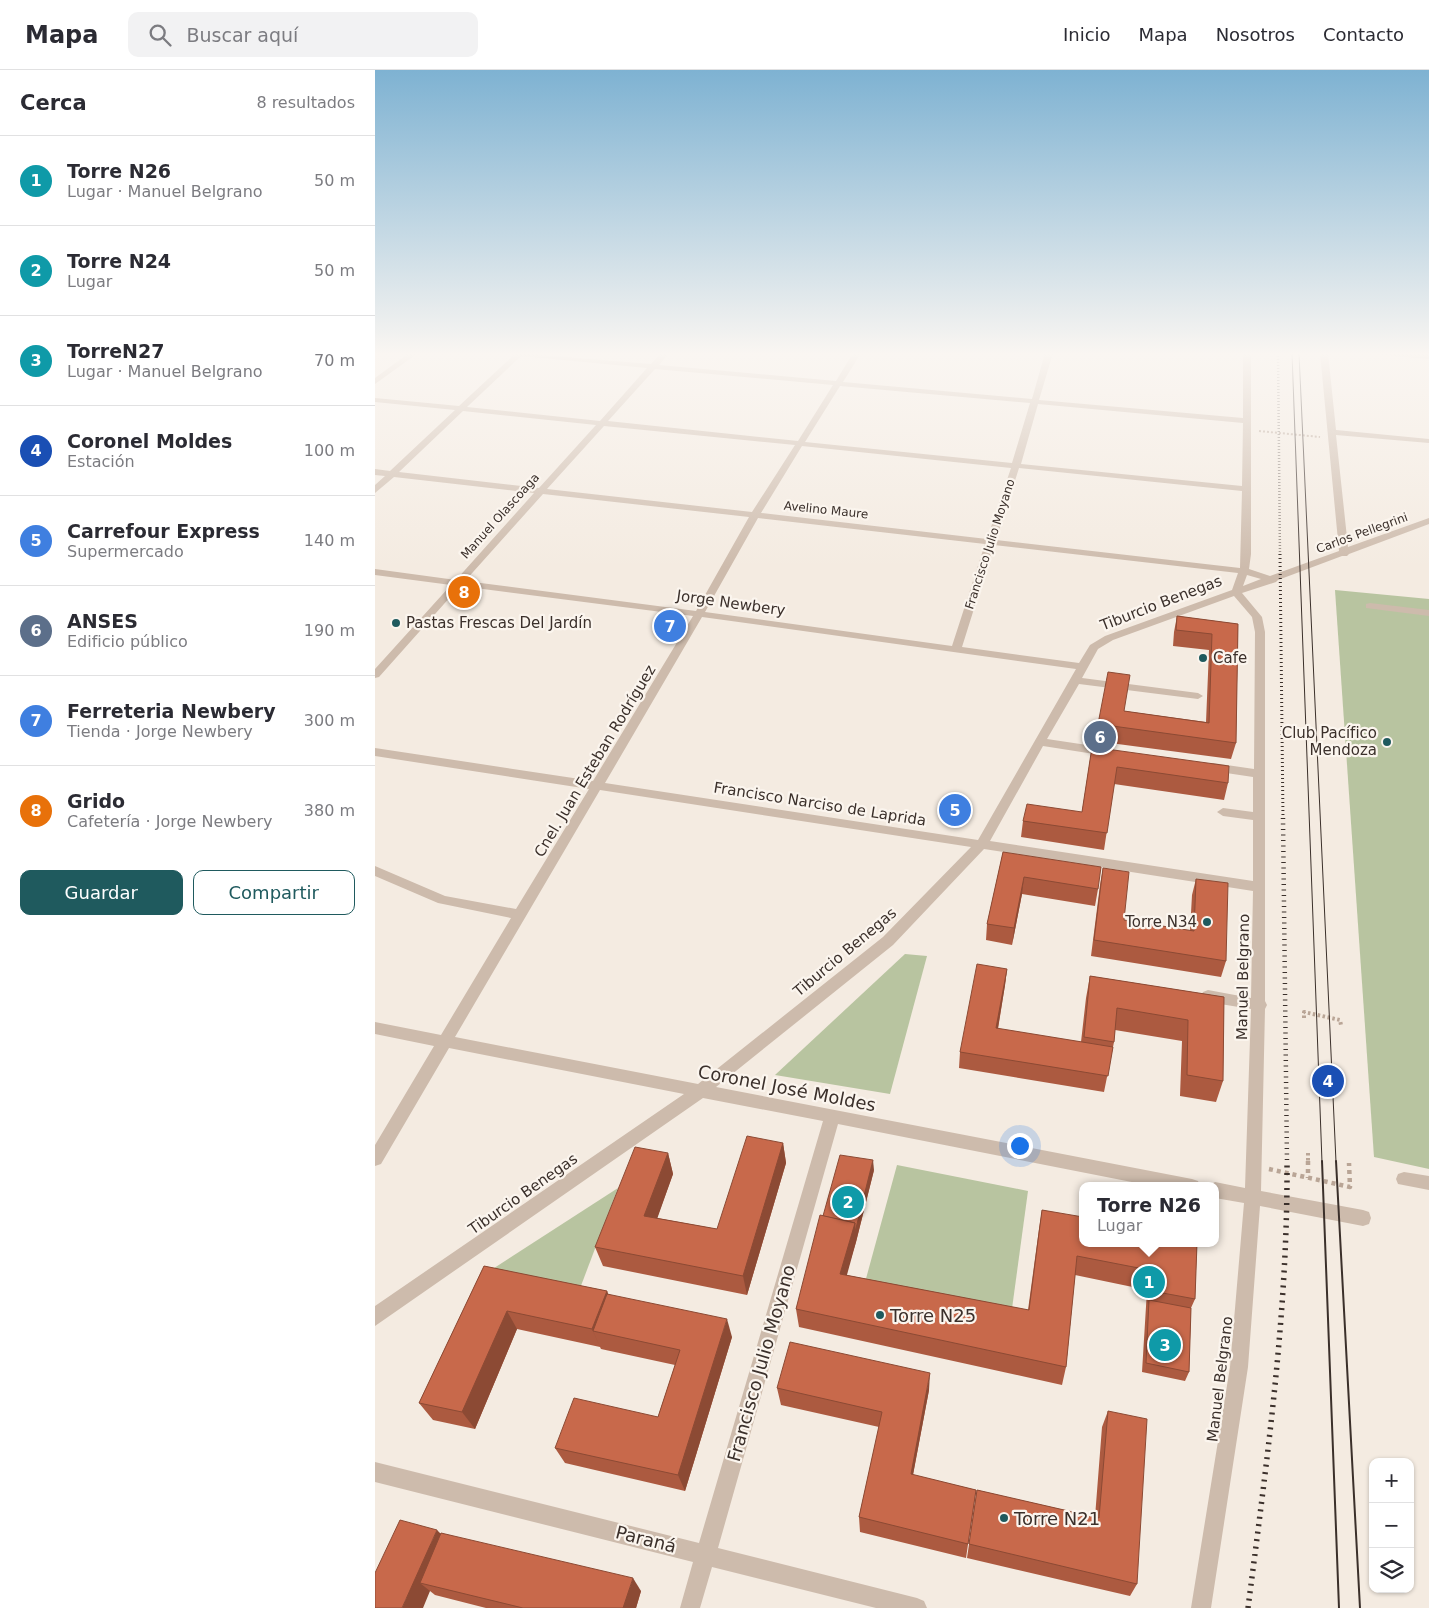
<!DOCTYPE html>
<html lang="es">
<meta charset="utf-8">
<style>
:root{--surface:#fff;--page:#f2f2f3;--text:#2b2b33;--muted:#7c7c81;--line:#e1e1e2;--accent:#1f5a5e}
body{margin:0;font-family:"DejaVu Sans",sans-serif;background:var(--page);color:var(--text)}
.controls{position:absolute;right:15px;bottom:15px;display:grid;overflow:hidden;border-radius:10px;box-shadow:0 1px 4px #0004}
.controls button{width:45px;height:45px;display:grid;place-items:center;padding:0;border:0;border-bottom:1px solid var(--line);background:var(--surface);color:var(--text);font:25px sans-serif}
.you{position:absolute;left:644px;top:1075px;width:18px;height:18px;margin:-12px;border:4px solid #fff;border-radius:50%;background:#1a73e8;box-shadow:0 0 0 8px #1a73e833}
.badge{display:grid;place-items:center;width:32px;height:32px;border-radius:50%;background:var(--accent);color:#fff;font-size:16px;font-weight:700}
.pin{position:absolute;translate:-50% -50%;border:2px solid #fff;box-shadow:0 1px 5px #0006}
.popup{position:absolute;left:704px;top:1112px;width:140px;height:65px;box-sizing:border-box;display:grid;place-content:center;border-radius:10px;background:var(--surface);filter:drop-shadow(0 1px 4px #0005);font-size:16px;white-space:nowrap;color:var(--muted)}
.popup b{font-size:19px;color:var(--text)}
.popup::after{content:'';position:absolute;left:50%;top:100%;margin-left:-10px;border:10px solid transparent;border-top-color:var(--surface)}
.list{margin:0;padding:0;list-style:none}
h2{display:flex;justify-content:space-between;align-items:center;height:65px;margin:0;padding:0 20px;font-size:21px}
h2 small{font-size:16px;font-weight:400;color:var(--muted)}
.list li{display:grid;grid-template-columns:32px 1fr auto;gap:15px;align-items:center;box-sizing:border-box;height:90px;padding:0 20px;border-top:1px solid var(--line)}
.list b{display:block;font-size:19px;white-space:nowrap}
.list p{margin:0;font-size:16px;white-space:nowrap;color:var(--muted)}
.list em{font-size:16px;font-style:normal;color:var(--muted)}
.actions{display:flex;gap:10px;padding:15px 20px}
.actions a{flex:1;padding:11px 0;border:1px solid var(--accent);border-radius:10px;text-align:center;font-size:18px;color:var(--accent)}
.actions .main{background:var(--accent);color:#fff}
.icon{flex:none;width:28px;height:28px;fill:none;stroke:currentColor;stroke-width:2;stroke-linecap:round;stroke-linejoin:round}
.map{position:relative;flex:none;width:1054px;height:1538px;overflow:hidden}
header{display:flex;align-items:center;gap:30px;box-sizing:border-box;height:70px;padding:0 25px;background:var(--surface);border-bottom:1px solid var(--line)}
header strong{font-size:24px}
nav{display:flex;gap:28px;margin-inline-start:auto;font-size:18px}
.search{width:350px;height:45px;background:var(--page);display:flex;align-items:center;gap:12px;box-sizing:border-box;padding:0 18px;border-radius:10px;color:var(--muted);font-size:19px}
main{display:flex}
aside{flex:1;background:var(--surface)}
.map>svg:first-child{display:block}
.green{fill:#b8c4a0}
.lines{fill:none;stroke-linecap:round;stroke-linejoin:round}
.path-far2{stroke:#b9a596;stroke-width:2;stroke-dasharray:2 2;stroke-linecap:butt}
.path-far1{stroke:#b9a596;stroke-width:4;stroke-dasharray:2.5 2.5;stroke-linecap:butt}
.path{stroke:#b9a596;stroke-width:4.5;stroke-dasharray:4 4;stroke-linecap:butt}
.minor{fill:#cdbbac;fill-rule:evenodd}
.tram-far1{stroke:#3b302b;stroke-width:1}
.tram{stroke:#3b302b;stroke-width:2}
.rail-far3{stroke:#3b302b;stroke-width:2.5;stroke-dasharray:0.5 2.5;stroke-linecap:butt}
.rail-far2{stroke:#3b302b;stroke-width:3;stroke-dasharray:1 3;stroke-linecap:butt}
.rail-far1{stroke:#3b302b;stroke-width:4.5;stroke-dasharray:1 4.5;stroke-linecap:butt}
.rail{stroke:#3b302b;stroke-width:5.5;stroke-dasharray:2 5.5;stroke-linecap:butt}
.wall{fill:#ac5a40}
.shaded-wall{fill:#8c4a34}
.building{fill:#c8694b;stroke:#8c4a34}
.poi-dot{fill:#1f5a5e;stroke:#fbf5ee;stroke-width:2}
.labels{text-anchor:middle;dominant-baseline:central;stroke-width:4.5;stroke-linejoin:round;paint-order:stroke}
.far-street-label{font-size:12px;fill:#3b302b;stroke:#fbf5ee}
.street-label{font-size:15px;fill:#3b302b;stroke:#fbf5ee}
.poi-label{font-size:15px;fill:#3b302b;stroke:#fbf5ee;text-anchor:start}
.near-street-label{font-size:18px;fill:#3b302b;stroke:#fbf5ee}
.near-poi-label{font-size:18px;fill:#3b302b;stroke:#fbf5ee;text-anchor:start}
</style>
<header>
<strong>Mapa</strong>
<div class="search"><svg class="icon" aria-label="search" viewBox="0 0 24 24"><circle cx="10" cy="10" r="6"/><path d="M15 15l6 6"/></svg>Buscar aquí</div>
<nav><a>Inicio</a><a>Mapa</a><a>Nosotros</a><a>Contacto</a></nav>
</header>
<main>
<aside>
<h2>Cerca<small>8 resultados</small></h2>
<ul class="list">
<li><span class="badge" style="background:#0f9aa8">1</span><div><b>Torre N26</b><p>Lugar · Manuel Belgrano</p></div><em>50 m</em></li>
<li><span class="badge" style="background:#0f9aa8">2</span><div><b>Torre N24</b><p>Lugar</p></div><em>50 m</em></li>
<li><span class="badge" style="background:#0f9aa8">3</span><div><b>TorreN27</b><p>Lugar · Manuel Belgrano</p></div><em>70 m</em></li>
<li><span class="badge" style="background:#1a4fb4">4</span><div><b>Coronel Moldes</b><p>Estación</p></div><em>100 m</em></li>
<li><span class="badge" style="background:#3f7fe0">5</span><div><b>Carrefour Express</b><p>Supermercado</p></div><em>140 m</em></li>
<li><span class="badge" style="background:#5c6f8a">6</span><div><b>ANSES</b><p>Edificio público</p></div><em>190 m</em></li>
<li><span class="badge" style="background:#3f7fe0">7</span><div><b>Ferreteria Newbery</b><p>Tienda · Jorge Newbery</p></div><em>300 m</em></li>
<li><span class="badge" style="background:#e8710a">8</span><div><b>Grido</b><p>Cafetería · Jorge Newbery</p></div><em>380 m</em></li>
</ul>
<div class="actions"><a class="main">Guardar</a><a>Compartir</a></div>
</aside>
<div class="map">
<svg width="1054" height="1538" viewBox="0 0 1054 1538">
<rect width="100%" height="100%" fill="#f4ebe1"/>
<g class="green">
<polygon points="960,520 1054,529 1054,1099 999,1087"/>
<polygon points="530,884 552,886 515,1024 400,1005"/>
<polygon points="522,1095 653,1121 636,1246 489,1216"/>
<polygon points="243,1118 204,1221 113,1202"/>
</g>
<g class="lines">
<polyline class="path-far2" points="884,361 945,367"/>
<g class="path-far1">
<polyline points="929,948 929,942 965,950 966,955"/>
<polyline points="933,1083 933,1092"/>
</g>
<g class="path">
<polyline points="933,1091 933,1108"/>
<polyline points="894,1099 975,1117 974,1093"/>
</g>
<g class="minor">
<polygon points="34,283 43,283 0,314 0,308"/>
<path d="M 141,283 L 276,294 L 286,283 L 294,283 L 284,295 L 461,311 L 478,283 L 486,283 L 468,312 L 657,329 L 670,283 L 678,283 L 664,330 L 868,348 L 868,283 L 876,283 L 876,484 L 874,499 L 895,506 L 964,481 L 945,283 L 953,283 L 961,360 L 1054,369 L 1054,373 L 961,365 L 973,477 L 1054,448 L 1054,454 L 974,484 L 972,486 L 967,486 L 903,510 L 901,512 L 867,523 L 887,547 L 890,562 L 890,931 L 892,935 L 890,939 L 886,1121 L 988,1140 L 994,1142 L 996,1148 L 994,1154 L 988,1156 L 885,1136 L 873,1297 L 836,1538 L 816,1538 L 855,1297 L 869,1133 L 840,1128 L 840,1116 L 834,1116 L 840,1112 L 870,1118 L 876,939 L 833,932 L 828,930 L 826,926 L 828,922 L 833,920 L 876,928 L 878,821 L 609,779 L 518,875 L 341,1017 L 817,1109 L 823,1111 L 825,1116 L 777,1116 L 463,1054 L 343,1478 L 542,1528 L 549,1531 L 552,1538 L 501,1538 L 337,1497 L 325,1538 L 305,1538 L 318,1492 L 0,1412 L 0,1392 L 324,1473 L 448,1051 L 328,1028 L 0,1256 L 0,1236 L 309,1024 L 74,978 L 6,1094 L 0,1096 L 0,1075 L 59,976 L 0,964 L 0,952 L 66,965 L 136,848 L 63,833 L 0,806 L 0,796 L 70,826 L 141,839 L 214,719 L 0,686 L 0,678 L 218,711 L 318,546 L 85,516 L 4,607 L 0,608 L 0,599 L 76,515 L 0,505 L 0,499 L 81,510 L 159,423 L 19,407 L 0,423 L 0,415 L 10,406 L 0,405 L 0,399 L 15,401 L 80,340 L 0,332 L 0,328 L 84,336 ZM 146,286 L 272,298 L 225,351 L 92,337 ZM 280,299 L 458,315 L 423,371 L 233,351 ZM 465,316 L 655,333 L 637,393 L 430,372 ZM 663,334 L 868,353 L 867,416 L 646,394 ZM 88,341 L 221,355 L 164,418 L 24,402 ZM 229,356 L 420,375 L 377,442 L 172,419 ZM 427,376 L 636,398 L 612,469 L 386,443 ZM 644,398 L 867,421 L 865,498 L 621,470 ZM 168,424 L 374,447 L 321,541 L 90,511 ZM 383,448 L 610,474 L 577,576 L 330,542 ZM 619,475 L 863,503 L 857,520 L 730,566 L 715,575 L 704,593 L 587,577 ZM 872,505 L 886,509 L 868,516 ZM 859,526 L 877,547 L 880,562 L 879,699 L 838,693 L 832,697 L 838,701 L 878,707 L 878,742 L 848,738 L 842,742 L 848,746 L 878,750 L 878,811 L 615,771 L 668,676 L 732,686 L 738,682 L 732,678 L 672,669 L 704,614 L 823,629 L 828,626 L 823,623 L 707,608 L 723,579 L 738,570 ZM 327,547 L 701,599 L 603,770 L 230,713 ZM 225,720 L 596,777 L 508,867 L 323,1014 L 80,967 Z"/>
<polygon points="1004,283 1054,285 1054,289 1008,285"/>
<polygon points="995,533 1054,540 1054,546 991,538 991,534"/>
<polygon points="1029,1102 1054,1106 1054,1120 1023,1114 1021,1109 1023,1104"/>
</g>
<g class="tram-far1">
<polyline points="917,283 947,1092"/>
<polyline points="924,283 961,1092"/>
</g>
<g class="tram">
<polyline points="947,1091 964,1538"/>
<polyline points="961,1091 985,1538"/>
</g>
<polyline class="rail-far3" points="903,283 905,486"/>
<polyline class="rail-far2" points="905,484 908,749"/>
<polyline class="rail-far1" points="908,748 912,1092"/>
<path class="rail" d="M 873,1538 C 892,1390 913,1241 912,1091"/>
</g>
<g class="wall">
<polygon points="802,546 863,554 861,673 856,689 720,671 723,654 749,641 831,652 834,580 798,576 799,562"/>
<polygon points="717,677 853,713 849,730 739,714 729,780 646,767 648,751 707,742"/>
<polygon points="628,782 723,819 720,836 647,824 637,875 611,870 612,854"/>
<polygon points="728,798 749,850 815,861 817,825 821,809 851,891 846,907 716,886 725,815"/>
<polygon points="632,899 630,915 623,959 706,972 711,928 715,906 849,927 848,1011 841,1032 805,1026 807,971 740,960 739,972 729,1022 584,998 585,982"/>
<polygon points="408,1073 411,1093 372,1225 228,1196 220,1177 293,1083 298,1104 282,1148 342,1159"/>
<polygon points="499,1100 481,1172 471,1205 653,1240 664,1159 667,1140 822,1173 820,1229 816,1238 814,1302 810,1311 767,1302 772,1220 700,1205 691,1297 687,1315 424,1257 421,1239 448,1146"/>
<polygon points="109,1196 232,1221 233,1224 357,1267 310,1421 190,1393 180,1378 283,1347 300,1295 226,1279 225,1277 142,1259 100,1359 58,1350 44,1333"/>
<polygon points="402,1318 554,1320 538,1405 601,1420 591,1488 485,1462 484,1447 504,1357 406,1335"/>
<polygon points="733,1341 762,1514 755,1526 592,1488 602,1420 720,1447 727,1357"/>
<polygon points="66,1463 266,1521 261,1538 111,1538 60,1525 55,1521 0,1538"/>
</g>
<g class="shaded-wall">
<polygon points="649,807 647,824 637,875 639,858"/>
<polygon points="632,899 630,915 620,975 621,958"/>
<polygon points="408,1073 411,1093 372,1225 368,1206"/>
<polygon points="293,1083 298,1104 276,1166 269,1146"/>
<polygon points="498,1090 499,1100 481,1172 467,1223 465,1204"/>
<polygon points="232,1221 239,1239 218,1261 225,1277 217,1259"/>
<polygon points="132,1241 142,1259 100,1359 87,1342"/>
<polygon points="352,1249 357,1267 310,1421 303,1405"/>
<polygon points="555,1303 554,1320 535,1420 536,1404"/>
<polygon points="62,1460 76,1474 45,1513 55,1521 48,1538 27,1538"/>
<polygon points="258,1508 266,1521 261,1538 248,1538"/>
</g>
<g class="building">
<polygon points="802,546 863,554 861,673 723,654 733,602 755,605 749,641 834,653 837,564 801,560"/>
<polygon points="717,677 854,696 853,713 742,697 732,763 648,751 652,734 707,742"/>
<polygon points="628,782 726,797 723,819 649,807 639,858 612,854"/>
<polygon points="728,798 754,802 749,850 819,861 821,809 853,813 851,891 719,870"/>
<polygon points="602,894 632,899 621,958 738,977 733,1006 585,982"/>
<polygon points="715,906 849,927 848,1011 812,1005 813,950 742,938 739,972 709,967"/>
<polygon points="372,1066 408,1073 368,1206 220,1177 260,1077 293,1083 269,1146 342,1159"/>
<polygon points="465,1085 498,1090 480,1162 480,1153 448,1146"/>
<polygon points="667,1140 708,1147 708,1173 822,1173 820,1229 777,1221 779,1201 702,1186 691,1297 421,1239 445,1145 480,1153 465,1204 654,1240"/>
<polygon points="109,1196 232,1221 217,1259 132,1241 87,1342 44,1333"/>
<polygon points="232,1224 352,1249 303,1405 180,1378 199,1328 283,1347 305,1280 218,1261"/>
<polygon points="774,1230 816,1238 814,1302 771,1293"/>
<polygon points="415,1272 555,1303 536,1404 601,1420 593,1474 484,1447 507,1342 402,1318"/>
<polygon points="733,1341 772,1349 762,1514 594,1474 602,1420 724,1448"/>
<polygon points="25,1450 62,1460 27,1538 0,1538 0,1503"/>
<polygon points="66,1463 258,1508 248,1538 148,1538 45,1513"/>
</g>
<linearGradient id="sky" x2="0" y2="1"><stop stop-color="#7eb2d2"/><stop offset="0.57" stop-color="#faf6f2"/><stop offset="1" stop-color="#faf6f2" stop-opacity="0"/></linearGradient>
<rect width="1054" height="498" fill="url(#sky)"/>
<g class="poi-dot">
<circle cx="21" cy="553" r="5"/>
<circle cx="828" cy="588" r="5"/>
<circle cx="1012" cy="672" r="5"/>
<circle cx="832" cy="852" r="5"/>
<circle cx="505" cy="1245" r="5"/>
<circle cx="629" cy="1448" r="5"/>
</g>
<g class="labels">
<g class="far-street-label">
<text transform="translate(451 440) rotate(6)">Avelino Maure</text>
<text transform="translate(125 446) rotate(-48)">Manuel Olascoaga</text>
<text transform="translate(987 463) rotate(-20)">Carlos Pellegrini</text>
<text transform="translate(615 474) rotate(-72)">Francisco Julio Moyano</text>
</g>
<g class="street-label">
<text transform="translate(356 533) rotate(8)">Jorge Newbery</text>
<text transform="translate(786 533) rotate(-21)">Tiburcio Benegas</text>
<text transform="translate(220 691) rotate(-59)">Cnel. Juan Esteban Rodríguez</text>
<text transform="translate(445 734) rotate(9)">Francisco Narciso de Laprida</text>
<text transform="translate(470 882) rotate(-40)">Tiburcio Benegas</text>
<text transform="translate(868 907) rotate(-89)">Manuel Belgrano</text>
<text transform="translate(148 1124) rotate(-35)">Tiburcio Benegas</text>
<text transform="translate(845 1309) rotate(-83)">Manuel Belgrano</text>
</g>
<g class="poi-label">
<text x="31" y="553">Pastas Frescas Del Jardín</text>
<text x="838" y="588">Cafe</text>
<text x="1002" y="663" text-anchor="end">Club Pacífico<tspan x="1002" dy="17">Mendoza</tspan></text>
<text x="822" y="852" text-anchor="end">Torre N34</text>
</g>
<g class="near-street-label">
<text transform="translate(412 1018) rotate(11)">Coronel José Moldes</text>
<text transform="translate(386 1293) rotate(-74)">Francisco Julio Moyano</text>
<text transform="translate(271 1469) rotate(14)">Paraná</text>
</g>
<g class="near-poi-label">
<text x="515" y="1245">Torre N25</text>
<text x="639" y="1448">Torre N21</text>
</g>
</g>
</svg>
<div class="controls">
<button>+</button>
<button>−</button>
<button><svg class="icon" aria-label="layers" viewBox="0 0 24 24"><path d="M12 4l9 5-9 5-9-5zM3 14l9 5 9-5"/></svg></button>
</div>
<div class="you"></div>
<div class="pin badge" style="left:774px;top:1212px;background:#0f9aa8">1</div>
<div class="popup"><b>Torre N26</b>Lugar</div>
<div class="pin badge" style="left:473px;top:1132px;background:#0f9aa8">2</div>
<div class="pin badge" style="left:790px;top:1275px;background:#0f9aa8">3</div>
<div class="pin badge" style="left:953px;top:1011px;background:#1a4fb4">4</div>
<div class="pin badge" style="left:580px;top:740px;background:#3f7fe0">5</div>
<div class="pin badge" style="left:725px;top:667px;background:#5c6f8a">6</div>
<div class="pin badge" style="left:295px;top:556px;background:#3f7fe0">7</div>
<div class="pin badge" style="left:89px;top:522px;background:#e8710a">8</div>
</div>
</main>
